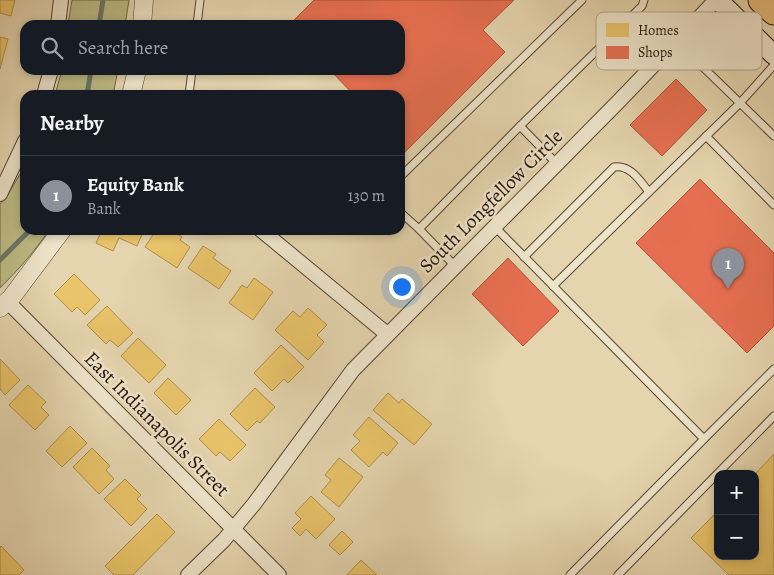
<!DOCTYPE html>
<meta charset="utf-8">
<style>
:root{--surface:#171b24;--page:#242831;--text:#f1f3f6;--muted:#9ea1a6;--line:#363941;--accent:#8c9099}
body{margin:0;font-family:Alegreya,serif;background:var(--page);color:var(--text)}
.controls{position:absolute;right:15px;bottom:15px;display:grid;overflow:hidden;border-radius:10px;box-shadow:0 2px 8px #0003}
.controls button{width:45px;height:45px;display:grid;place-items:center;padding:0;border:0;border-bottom:1px solid var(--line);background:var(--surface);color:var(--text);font:25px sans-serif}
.you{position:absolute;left:401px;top:286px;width:18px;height:18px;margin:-12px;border:4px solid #fff;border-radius:50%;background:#1a73e8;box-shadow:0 0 0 8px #1a73e833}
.badge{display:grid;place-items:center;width:32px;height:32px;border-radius:50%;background:var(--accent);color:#fff;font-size:16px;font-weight:700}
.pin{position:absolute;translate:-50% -41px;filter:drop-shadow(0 1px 2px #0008)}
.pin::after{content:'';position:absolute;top:26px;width:18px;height:15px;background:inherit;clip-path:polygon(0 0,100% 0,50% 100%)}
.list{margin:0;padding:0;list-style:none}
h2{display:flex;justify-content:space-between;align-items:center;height:65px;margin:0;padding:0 20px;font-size:21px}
h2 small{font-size:16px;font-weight:400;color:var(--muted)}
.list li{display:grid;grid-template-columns:32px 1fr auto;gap:15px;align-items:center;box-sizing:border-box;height:80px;padding:0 20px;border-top:1px solid var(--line)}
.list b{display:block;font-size:19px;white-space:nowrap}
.list p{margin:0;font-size:16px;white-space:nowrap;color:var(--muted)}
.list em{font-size:16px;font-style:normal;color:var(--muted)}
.icon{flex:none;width:28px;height:28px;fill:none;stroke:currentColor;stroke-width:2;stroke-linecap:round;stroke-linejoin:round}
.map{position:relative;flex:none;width:774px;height:575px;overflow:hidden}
.search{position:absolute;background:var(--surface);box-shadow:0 2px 8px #0003;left:20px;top:20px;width:385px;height:55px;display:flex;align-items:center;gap:12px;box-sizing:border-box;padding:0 18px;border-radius:15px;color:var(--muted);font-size:19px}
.panel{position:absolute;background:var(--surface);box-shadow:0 2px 8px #0003;left:20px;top:90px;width:385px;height:145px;border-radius:15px}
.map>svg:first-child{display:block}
.green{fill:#bdbb85;stroke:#716747}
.homes{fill:#e9c46a;stroke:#ae8f4d}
.shops{fill:#e76f51;stroke:#ad533b}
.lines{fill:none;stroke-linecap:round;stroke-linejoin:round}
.stream{stroke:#697767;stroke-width:5}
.service-casing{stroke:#554432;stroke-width:9}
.minor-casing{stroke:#554432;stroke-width:16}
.tertiary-casing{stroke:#554432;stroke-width:19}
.secondary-casing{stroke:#251309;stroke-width:21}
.motorway-casing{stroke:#251309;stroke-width:27}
.service{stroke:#eee4ca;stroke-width:7}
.minor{stroke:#eee4ca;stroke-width:14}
.tertiary{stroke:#eee4ca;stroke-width:18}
.secondary{stroke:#eee4ca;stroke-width:19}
.motorway{stroke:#e2ba77;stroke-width:25}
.labels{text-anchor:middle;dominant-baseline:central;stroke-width:5;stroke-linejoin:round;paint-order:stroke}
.street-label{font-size:20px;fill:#251309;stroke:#eee4ca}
.key{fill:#eee4ca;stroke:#b2a590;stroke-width:1}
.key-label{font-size:14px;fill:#251309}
</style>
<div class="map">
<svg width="774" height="575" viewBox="0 0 774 575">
<rect width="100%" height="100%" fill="#e5d5ae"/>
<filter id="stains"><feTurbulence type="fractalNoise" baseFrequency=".004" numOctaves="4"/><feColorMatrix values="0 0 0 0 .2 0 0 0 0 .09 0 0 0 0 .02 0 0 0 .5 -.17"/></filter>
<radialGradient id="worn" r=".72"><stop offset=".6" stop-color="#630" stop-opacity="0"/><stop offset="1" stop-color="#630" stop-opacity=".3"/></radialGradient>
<g class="green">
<polygon points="72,0 129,0 125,25 68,25"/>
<polygon points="62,70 118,70 113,95 55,95"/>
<path d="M 25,166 L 25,230 L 49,230 C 35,251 18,270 0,288 L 0,204 L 8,194 Z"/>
</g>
<g class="homes">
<polygon points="0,0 15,0 11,16 0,13"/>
<polygon points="0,37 8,39 0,69"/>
<polygon points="102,230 144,230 137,246 119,238 113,251 96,243"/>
<polygon points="156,230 171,230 182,237 180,240 190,247 177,268 145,247"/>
<polygon points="203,246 216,254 213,258 231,271 219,289 188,268"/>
<polygon points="74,274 100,300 85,315 77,307 72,312 54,294"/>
<polygon points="254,278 273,292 253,320 229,303 242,285 247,288"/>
<polygon points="107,306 133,333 118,347 110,340 106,344 87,325"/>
<polygon points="308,308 327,325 317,335 324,342 308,360 275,330 293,311 300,317"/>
<polygon points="138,338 166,365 149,383 121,356"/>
<polygon points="281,345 304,367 288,383 284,379 272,391 254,373"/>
<polygon points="0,359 20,380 5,395 0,389"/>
<polygon points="168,378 191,400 176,415 154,393"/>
<polygon points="28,385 46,402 41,407 49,415 35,430 9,405"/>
<polygon points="255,388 275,407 260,423 257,421 247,431 230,414"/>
<polygon points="388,393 399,403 402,399 432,424 414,445 373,410"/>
<polygon points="369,417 398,443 387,456 383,452 369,467 351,450 360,441 353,435"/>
<polygon points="219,419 246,445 230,461 220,452 216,456 199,439"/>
<polygon points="70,426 87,443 62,467 46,451"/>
<polygon points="92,448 110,466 106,470 114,479 99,494 73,467"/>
<polygon points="774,454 774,575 729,575 691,538 718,511 718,556 755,556 755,474"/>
<polygon points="339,458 363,477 339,507 321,492 331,480 325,475"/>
<polygon points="125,479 141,495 137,499 147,509 131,526 104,499"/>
<polygon points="311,496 335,519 316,539 306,529 300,536 292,528 301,519 295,513"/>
<polygon points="157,514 175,532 133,575 114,575 105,566"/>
<polygon points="342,531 353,542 340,555 329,545"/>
<polygon points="1,546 24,570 19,575 0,575 0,547"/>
<polygon points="361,560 377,575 347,575"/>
</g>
<g class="shops">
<polygon points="314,0 514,0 483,30 505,52 400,157 400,95 354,95 330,70 400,70 400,25 289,25"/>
<polygon points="676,79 707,110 662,156 630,125"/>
<polygon points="700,179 774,253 774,326 747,353 636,243"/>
<polygon points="508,258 559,311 523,346 472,294"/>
</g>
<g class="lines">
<g class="stream">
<polyline points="99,25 103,0"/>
<polyline points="87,95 91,70"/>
<polyline points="0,260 30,230"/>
</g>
<defs>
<g id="service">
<polyline points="197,25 200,0"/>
<polyline points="676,41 774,136"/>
<polyline points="189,95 192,70"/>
<polyline points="520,126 642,6 644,0"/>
<polyline points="706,136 774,205"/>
<polyline points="400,177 582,0"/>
<polyline points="400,212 419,229"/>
<polyline points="495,227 704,439 774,369"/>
<path d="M 524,257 L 614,167 C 630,164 640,181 649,192"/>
<polyline points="455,266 419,229 520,126 557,164"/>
<polyline points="553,286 740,103 774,65"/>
<polyline points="570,575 704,439"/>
<polyline points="618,575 774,416"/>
</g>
<g id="minor">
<polyline points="58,25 61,0"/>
<polyline points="44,95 51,70"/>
<polyline points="0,194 25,141"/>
<polyline points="261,230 387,334"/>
<polyline points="7,301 279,575"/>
<polyline points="188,575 224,540 254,504 353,370 620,100 716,0"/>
</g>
<g id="tertiary">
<polyline points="142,25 144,0"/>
<polyline points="131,95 137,70"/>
<polyline points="0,308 11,298 62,230"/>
</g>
<polyline id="secondary" points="718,0 774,55"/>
<polyline id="motorway" points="761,0 774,12"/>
</defs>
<use href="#service" class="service-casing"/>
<use href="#minor" class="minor-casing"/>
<use href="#tertiary" class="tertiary-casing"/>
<use href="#secondary" class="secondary-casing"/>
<use href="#motorway" class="motorway-casing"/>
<use href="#service" class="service"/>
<use href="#minor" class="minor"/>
<use href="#tertiary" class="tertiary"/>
<use href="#secondary" class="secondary"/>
<use href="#motorway" class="motorway"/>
</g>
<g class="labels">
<g class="street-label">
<text transform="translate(491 201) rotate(-45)">South Longfellow Circle</text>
<text transform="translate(157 424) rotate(45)">East Indianapolis Street</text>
</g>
</g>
<rect x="596" y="12" width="166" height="58" rx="8" class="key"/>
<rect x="606" y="23" width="23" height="14" fill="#e9c46a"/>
<rect x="606" y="46" width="23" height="13" fill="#e76f51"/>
<g class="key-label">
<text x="638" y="35">Homes</text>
<text x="638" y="57">Shops</text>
</g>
<rect width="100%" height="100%" filter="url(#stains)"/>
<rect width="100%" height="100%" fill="url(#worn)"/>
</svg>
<div class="controls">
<button>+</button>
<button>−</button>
</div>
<div class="you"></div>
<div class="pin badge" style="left:728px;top:289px">1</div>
<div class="search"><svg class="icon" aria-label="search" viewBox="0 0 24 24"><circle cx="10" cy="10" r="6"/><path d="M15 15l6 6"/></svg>Search here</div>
<section class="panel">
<h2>Nearby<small></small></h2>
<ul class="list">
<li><span class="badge">1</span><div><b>Equity Bank</b><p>Bank</p></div><em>130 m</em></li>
</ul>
</section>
</div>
